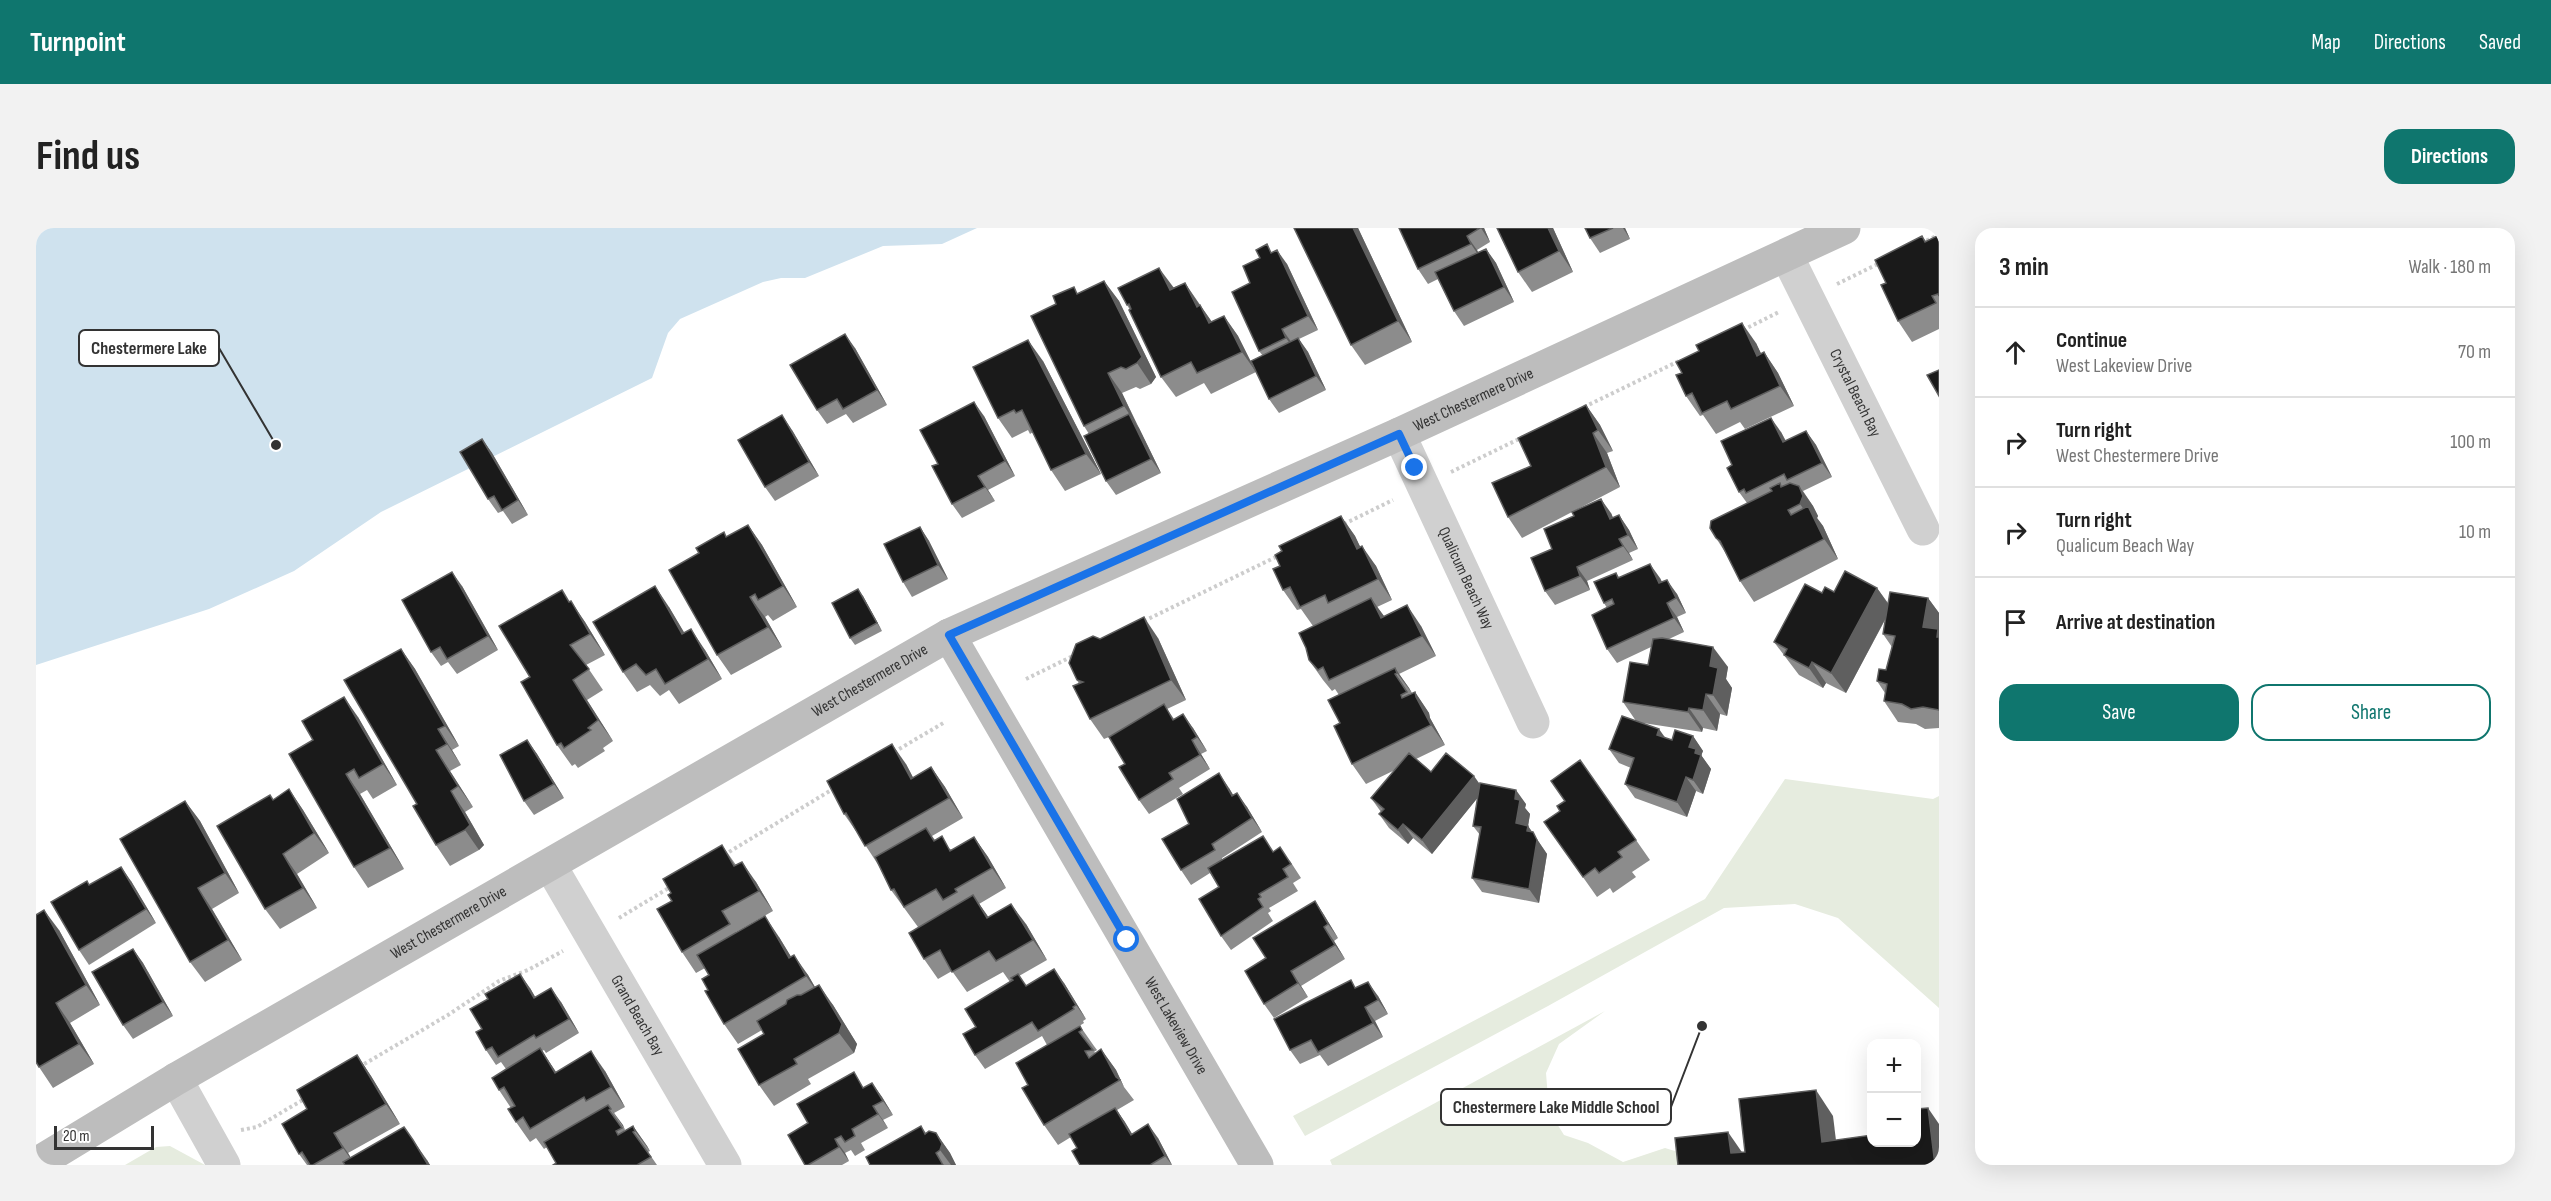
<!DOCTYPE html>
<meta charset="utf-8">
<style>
:root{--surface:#fff;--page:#f2f2f2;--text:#222;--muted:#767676;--line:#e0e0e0;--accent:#0f766e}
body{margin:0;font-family:"Sofia Sans Condensed",sans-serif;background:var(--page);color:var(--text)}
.controls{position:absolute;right:18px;bottom:18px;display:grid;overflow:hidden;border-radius:12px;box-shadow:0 6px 24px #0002}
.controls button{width:54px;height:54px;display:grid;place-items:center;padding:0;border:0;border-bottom:2px solid var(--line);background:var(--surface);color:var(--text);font:30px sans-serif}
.scale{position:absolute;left:18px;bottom:15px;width:100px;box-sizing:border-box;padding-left:6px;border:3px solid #333;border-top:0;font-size:16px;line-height:21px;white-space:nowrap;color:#333;-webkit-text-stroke:4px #fff;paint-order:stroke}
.stop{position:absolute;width:18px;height:18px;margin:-14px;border:4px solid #1a73e8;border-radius:50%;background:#fff}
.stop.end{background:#1a73e8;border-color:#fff;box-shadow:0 2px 6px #0008}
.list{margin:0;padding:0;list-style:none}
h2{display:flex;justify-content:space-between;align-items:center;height:78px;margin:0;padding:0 24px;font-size:26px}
h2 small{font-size:20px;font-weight:400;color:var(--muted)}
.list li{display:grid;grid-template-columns:39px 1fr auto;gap:18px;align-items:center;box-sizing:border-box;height:90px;padding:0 24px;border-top:2px solid var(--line)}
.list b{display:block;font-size:22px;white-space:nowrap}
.list p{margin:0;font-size:20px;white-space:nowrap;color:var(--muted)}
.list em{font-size:20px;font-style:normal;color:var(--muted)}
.actions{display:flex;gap:12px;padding:18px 24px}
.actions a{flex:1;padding:14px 0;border:2px solid var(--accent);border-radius:18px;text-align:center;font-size:21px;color:var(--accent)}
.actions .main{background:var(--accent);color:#fff}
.icon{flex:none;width:33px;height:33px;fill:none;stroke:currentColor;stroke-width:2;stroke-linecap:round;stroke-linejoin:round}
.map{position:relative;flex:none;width:1903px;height:937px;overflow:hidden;border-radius:18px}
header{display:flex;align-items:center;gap:36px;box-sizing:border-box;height:84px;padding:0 30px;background:var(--accent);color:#fff}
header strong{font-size:28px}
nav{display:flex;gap:33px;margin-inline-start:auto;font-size:21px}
.intro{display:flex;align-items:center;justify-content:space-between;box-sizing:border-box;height:144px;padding:0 36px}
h1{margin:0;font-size:42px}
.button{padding:15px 27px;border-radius:18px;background:var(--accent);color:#fff;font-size:21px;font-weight:700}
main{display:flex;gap:36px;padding:0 36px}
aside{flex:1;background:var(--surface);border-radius:18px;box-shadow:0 6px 24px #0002}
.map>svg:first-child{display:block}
.green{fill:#e6ecdf}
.water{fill:#cfe2ee}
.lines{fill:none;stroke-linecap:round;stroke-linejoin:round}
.path{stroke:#cdcdcd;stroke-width:4;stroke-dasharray:3 3;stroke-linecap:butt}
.street{stroke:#d0d0d0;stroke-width:33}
.secondary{stroke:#bdbdbd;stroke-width:33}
.wall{fill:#8c8c8c}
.shaded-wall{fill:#5f5f5f}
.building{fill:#1a1a1a;stroke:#5f5f5f;stroke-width:1.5}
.route{stroke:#1a73e8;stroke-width:8}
.labels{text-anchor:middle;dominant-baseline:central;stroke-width:6;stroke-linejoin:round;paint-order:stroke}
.street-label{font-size:16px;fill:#333;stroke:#fff}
.leader{fill:none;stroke:#333;stroke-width:2}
.callout-dot{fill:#333;stroke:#fff;stroke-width:2}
.callout{fill:#fff;stroke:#333;stroke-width:2}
.callout-label{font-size:18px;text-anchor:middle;font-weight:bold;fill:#333}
</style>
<header>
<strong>Turnpoint</strong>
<nav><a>Map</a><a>Directions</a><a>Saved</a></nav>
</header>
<div class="intro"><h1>Find us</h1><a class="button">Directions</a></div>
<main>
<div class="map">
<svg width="1903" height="937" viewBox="0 0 1903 937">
<rect width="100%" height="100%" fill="#fff"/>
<g class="green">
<polygon points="1749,551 1897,571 1903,568 1903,780 1802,690 1759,676 1688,680 1512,778 1269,908 1257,888 1669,671"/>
<polygon points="1569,783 1523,816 1510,845 1513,883 1528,907 1552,915 1587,934 1629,920 1652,927 1654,937 1296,937 1294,932"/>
<polygon points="134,918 169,937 89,937 120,919"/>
</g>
<polygon class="water" points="0,0 941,0 906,16 847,18 769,50 745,50 727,54 644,91 632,105 616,150 345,284 258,343 173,381 0,437"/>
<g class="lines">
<g class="path">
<polyline points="1885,15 1903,7"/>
<polyline points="1801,56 1846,34"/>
<polyline points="1707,102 1743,84"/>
<polyline points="1548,179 1643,133"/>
<polyline points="1415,244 1487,209"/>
<polyline points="1308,296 1357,272"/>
<polyline points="1108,393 1244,327"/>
<polyline points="990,451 1039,427"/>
<polyline points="858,524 909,494"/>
<polyline points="688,627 797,561"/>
<polyline points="583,690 636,658"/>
<polyline points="323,839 412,787 463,753 492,742 527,723"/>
<polyline points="205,902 221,899 270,870"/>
</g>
<g class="street">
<path id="s1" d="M 1751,28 L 1887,301"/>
<path id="s2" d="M 1363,206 L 1497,494"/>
<path id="s3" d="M 514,637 L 689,937"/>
<polyline points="140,851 188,937"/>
</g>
<g class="secondary">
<path id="s4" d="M 913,407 L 1221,937"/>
<path id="s5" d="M 0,936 L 140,851 L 913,407 L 1363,206 L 1808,0"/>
</g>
</g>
<g class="wall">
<polygon points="1259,0 1322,0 1376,114 1329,137 1315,117"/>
<polygon points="1363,0 1448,0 1454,14 1441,22 1442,24 1450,21 1460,35 1478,74 1428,98 1418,83 1402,51 1392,56 1382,41"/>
<polygon points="1461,0 1517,0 1537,44 1496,64 1482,44"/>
<polygon points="1549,0 1589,0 1594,11 1564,25 1554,10"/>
<polygon points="1903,7 1903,101 1876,114 1862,93 1850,55 1886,8 1890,13"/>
<polygon points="1236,24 1251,36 1282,102 1263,111 1272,124 1290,162 1243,185 1233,171 1227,128 1223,123 1214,55"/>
<polygon points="1068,53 1083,73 1120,149 1115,156 1104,161 1100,159 1086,165 1125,245 1080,267 1070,253 1053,206 1048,198 1043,65"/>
<polygon points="1149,55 1176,94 1188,88 1202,108 1220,144 1175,166 1168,155 1140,169 1125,149 1094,82 1091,77"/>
<polygon points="1720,115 1725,126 1728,124 1742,145 1758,178 1709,201 1704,194 1680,206 1667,187 1664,188 1650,168"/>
<polygon points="819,120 851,177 817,195 810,186 791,196 781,182"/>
<polygon points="1007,133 1065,246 1029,263 1015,242 997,204 994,206 992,202 976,210 962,190"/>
<polygon points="1550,177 1564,197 1577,223 1571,225 1584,259 1538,283 1575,285 1577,290 1583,287 1593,302 1602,321 1593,325 1597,332 1551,353 1554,362 1519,377 1509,363 1516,321 1538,288 1536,284 1486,310 1472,289 1495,238"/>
<polygon points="948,188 979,248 952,262 959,273 926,290 916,276 902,236"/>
<polygon points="756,202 783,248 739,273 729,259"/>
<polygon points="1770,203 1780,217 1796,249 1767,263 1777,278 1782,288 1781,290 1787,298 1802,331 1718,374 1704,353 1689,324 1680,310 1711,275 1703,264 1696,237 1745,204 1750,213"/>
<polygon points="446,211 456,225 492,287 476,296 467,283 462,285 452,271"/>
<polygon points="1305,288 1319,308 1324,319 1340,338 1356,372 1341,379 1348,388 1385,398 1400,428 1363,446 1373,460 1376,465 1373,466 1374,467 1379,464 1393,485 1394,490 1409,517 1380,531 1395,544 1444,557 1490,576 1489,580 1494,586 1492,598 1511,626 1503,675 1446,664 1436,650 1444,607 1437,598 1442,569 1396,626 1377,610 1372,616 1353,600 1343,586 1345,584 1335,570 1359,542 1330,556 1316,536 1304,495 1303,467 1299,461 1296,463 1287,452 1273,432 1277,398 1265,381 1261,382 1247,362 1244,338 1246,323"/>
<polygon points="712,297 726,317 761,379 737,393 732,387 729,389 746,419 695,447 681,427 691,309"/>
<polygon points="884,299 893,313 912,351 876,369 867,354"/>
<polygon points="1580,345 1583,349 1624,350 1626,354 1641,366 1650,385 1641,389 1648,404 1633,411 1692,439 1690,451 1696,460 1691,488 1684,486 1681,503 1667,500 1666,504 1607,495 1630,510 1636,512 1657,508 1667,523 1665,527 1675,541 1667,566 1660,563 1651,589 1599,570 1589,556 1595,540 1583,535 1573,521 1600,493 1587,474 1612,437 1615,419 1581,435 1571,421 1571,380 1568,375"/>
<polygon points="426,358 462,422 421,446 412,434 405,438 395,424"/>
<polygon points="1841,360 1852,375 1892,370 1903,385 1903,500 1889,501 1880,496 1862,494 1848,473 1849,465 1841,453 1850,442 1856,419 1847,406 1849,392 1810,465 1790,455 1787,460 1763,447 1738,414 1786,365"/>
<polygon points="827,368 846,403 819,417 814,410"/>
<polygon points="534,374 549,394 569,427 550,437 567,462 551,472 577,513 567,520 569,523 542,540 539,536 536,538 521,517 494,449"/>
<polygon points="633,379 648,405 669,422 686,451 643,476 633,462 624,468 614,457 601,464 587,444"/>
<polygon points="1122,410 1150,472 1131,481 1138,491 1157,500 1171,523 1165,526 1174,541 1143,560 1147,566 1113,586 1103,572 1089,536 1073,509 1068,511 1054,491 1043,456 1041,452 1064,411"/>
<polygon points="365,421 379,441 423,518 416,522 425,537 414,543 437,579 429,584 448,617 443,622 414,638 400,617 381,576"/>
<polygon points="322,489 361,557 337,571 331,562 324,566 368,641 332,660 318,639 253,526"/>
<polygon points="491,512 501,526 528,570 498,587 488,573"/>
<polygon points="1544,532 1614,632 1596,644 1600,649 1577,665 1574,660 1561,669 1508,594 1524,583"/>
<polygon points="870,536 877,550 895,539 909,559 927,590 896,608 899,612 916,622 938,609 952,629 970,660 943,676 952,689 990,696 1011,732 983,748 990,758 1028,755 1050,791 1047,793 1048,795 1037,802 1044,798 1058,818 1061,822 1058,824 1060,825 1065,821 1080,842 1088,859 1098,872 1081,882 1096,906 1122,910 1136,937 1044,937 1041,920 1035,909 1022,917 1008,897 992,857 1011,817 1006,808 949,841 939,827 940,799 974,754 967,744 931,764 916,743 902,751 888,731 882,699 855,662 843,638 822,606 808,586"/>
<polygon points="1193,560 1197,567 1211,579 1226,604 1186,630 1186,632 1238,623 1254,633 1265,650 1257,655 1262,663 1233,680 1235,683 1232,685 1237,693 1195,722 1185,708 1183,659 1174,645 1155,657 1145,642 1153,596"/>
<polygon points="253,561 267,582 293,625 261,646 281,680 244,701 229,681 237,572"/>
<polygon points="149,573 164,593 203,665 176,681 206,732 169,754 154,734"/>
<polygon points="686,617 700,637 720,654 737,683 700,704 701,704 743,709 755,729 772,747 779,759 797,777 821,816 818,825 772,851 775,856 738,878 723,857 728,806 726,802 702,816 688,796 672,762 673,747 669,740 660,745 646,724 636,673"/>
<polygon points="95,653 120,695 53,737 43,722 54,657"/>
<polygon points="1279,673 1288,687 1302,710 1298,713 1309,731 1265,758 1272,769 1238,790 1228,776 1230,730"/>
<polygon points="23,702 64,777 34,795 58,836 17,860 3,839"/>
<polygon points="97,721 107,735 137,788 97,811 87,797"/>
<polygon points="494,760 499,769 525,774 543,805 510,825 508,822 506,823 520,844 569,843 589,879 578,885 589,902 588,902 588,903 597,898 611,918 614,923 612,924 621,937 517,937 520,935 511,919 508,921 500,910 494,914 480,894 475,880 463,862 470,841 465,834 460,837 450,822 446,801"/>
<polygon points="1320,760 1342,768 1352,786 1339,793 1347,809 1292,838 1284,827 1264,836 1254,822"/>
<polygon points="321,827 335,848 364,896 312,925 315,930 391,932 394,937 271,937 263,926 271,881"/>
<polygon points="836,855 846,869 857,887 847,892 852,900 825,915 829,922 819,928 815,922 809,925 813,933 806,937 769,937 772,895"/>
<polygon points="885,898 890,905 900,905 914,925 920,937 834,937"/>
</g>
<g class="shaded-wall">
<polygon points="1317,0 1322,0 1376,114 1362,93"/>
<polygon points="1445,0 1448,0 1454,14"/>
<polygon points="1512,0 1517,0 1537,44 1523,23"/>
<polygon points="1587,0 1589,0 1594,11"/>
<polygon points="1431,8 1441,22 1445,31 1435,16"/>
<polygon points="1450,21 1460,35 1478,74 1468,59"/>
<polygon points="1241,22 1251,36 1282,102 1272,88"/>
<polygon points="1123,40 1138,60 1134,62"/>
<polygon points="1068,53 1083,73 1120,149 1115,156 1101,135"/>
<polygon points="1149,55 1163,76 1167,83 1164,77 1178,97 1187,116 1161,79"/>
<polygon points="1188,88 1202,108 1220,144 1206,124"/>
<polygon points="1706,95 1720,115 1736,148 1721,128"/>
<polygon points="1246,101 1256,115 1260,124 1250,110"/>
<polygon points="809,106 819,120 851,177 841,162"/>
<polygon points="1262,110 1272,124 1290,162 1280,148"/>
<polygon points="992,112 1007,133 1065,246 1050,226"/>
<polygon points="1728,124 1742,145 1758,178 1744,158"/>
<polygon points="1072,145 1086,165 1102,199 1088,178"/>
<polygon points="938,174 948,188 979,248 969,233"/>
<polygon points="1550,177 1564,197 1577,223 1562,202"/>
<polygon points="1093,186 1103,200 1125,245 1115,231"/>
<polygon points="746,187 756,202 783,248 773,234"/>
<polygon points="1735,190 1745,204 1757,228 1747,214"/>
<polygon points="1770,203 1780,217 1796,249 1786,235"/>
<polygon points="1557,205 1571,225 1584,259 1570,239"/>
<polygon points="446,211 456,225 492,287 482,272"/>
<polygon points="942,248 952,262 959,273 949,259"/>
<polygon points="1763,258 1777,278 1782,288 1781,290 1787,298 1802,331 1764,276"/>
<polygon points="1565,271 1575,285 1584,306 1574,291"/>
<polygon points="1583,287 1593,302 1602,321 1592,307"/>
<polygon points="1305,288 1319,308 1335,341 1321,321"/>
<polygon points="712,297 726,317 761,379 747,358"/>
<polygon points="884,299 893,313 912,351 902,337"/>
<polygon points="1583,311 1593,325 1597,332 1587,318"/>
<polygon points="1326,318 1340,338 1356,372 1342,351"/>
<polygon points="1614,336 1624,350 1633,370 1623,355"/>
<polygon points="1541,339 1551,353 1554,362 1544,348"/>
<polygon points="416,344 426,358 462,422 452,408"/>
<polygon points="1631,352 1641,366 1650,385 1640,370"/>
<polygon points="619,358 633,379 661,426 646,406"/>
<polygon points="1841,360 1855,380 1810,465 1795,445"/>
<polygon points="822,361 827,368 846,403 841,395"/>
<polygon points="714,369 729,389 746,419 732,399"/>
<polygon points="1335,370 1350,391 1345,390"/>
<polygon points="1892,370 1903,385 1903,412 1887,399"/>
<polygon points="535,373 549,394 569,427 554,406"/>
<polygon points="1631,375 1641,389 1648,404 1638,390"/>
<polygon points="1371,377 1385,398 1400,428 1386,408"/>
<polygon points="1108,389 1122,410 1150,472 1135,452"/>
<polygon points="655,401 669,422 686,451 672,431"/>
<polygon points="1677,419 1692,439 1690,451 1696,460 1691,488 1677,467 1674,438"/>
<polygon points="365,421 379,441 423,518 409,498"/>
<polygon points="1776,434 1790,455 1787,460 1773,440"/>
<polygon points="1359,440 1373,460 1376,465 1361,445"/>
<polygon points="537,452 551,472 577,513 562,492"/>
<polygon points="1379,464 1393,485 1394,490 1409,517 1395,497 1380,469"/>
<polygon points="1670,466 1684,486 1681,503 1667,482"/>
<polygon points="308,469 322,489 361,557 347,536"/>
<polygon points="1653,480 1667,500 1666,504 1652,484"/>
<polygon points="1147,486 1157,500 1171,523 1161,509"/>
<polygon points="402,501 416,522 425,537 411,516"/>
<polygon points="1623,501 1633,515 1621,507"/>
<polygon points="1657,508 1667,523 1665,528 1665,527 1675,541 1667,566 1657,552 1653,519"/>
<polygon points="491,512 501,526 528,570 518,556"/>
<polygon points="1156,512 1165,526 1174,541 1164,527"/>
<polygon points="856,516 870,536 889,572 875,551"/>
<polygon points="400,522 414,543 437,579 422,558"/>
<polygon points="895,539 909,559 927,590 913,570"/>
<polygon points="1183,545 1193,560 1206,582 1196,568"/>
<polygon points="310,546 324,566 368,641 354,620"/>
<polygon points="1438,548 1448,562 1396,626 1386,612"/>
<polygon points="1650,549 1660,563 1651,589 1641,574"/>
<polygon points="253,561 267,582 293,625 278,605"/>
<polygon points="1480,562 1490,576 1489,580 1494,586 1490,610 1480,595 1479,571"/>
<polygon points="415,563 429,584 448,617 443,622 429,602"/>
<polygon points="1201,565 1211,579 1226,604 1216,590"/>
<polygon points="149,573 164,593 203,665 189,645"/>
<polygon points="1367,596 1377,610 1372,616 1362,602"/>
<polygon points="1492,598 1511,626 1503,675 1493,661 1491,603"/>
<polygon points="938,609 952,629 970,660 956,640"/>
<polygon points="247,626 261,646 281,680 267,660"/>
<polygon points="706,634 720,654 737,683 723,663"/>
<polygon points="85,639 95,653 120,695 110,681"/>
<polygon points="162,660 176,681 206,732 192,712"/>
<polygon points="937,667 951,687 965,710 951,690"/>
<polygon points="1279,673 1288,687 1302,710 1292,696"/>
<polygon points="975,676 990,696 1011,732 997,712"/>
<polygon points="8,682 23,702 64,777 50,757"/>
<polygon points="729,688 743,709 768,750 753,730"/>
<polygon points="1288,699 1298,713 1309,731 1299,717"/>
<polygon points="97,721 107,735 137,788 127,774"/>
<polygon points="758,727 772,747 784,768 770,748"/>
<polygon points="1018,741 1028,755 1050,791 1040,777"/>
<polygon points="1255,743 1265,758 1272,769 1262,755"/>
<polygon points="484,746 494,760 508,784 498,770"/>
<polygon points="1332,754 1342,768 1352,786 1342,772"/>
<polygon points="783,757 797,777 821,816 818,825 803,805"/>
<polygon points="515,760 525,774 543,805 533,791"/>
<polygon points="20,775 34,795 58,836 43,816"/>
<polygon points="1329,779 1339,793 1347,809 1337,795"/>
<polygon points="504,820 518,841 533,865 519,845"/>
<polygon points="1065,821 1080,842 1088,859 1084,852 1080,849"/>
<polygon points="555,823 569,843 589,879 575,859"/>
<polygon points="321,827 335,848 364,896 350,876"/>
<polygon points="836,855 846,869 857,887 847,873"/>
<polygon points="1780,862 1797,888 1803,937 1786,914"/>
<polygon points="572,877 587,897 589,902 575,881"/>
<polygon points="837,878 847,892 852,900 842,886"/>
<polygon points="1079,880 1089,894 1105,921 1095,907"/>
<polygon points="1892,880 1903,896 1903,937 1899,937"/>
<polygon points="1112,896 1122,910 1136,937 1129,928"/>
<polygon points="597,898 611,918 614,923 599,903"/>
<polygon points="1692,904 1710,930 1695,925"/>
<polygon points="298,905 312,925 319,937 307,920"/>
<polygon points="900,905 914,925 920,937 915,937 904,922"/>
<polygon points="799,911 809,925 813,933 803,919"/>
<polygon points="377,912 391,932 394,937 392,937"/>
</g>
<g class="building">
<polygon points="1258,0 1317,0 1362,93 1315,117"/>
<polygon points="1363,0 1444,0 1431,8 1435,16 1382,41"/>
<polygon points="1461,0 1512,0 1523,23 1482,44"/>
<polygon points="1549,0 1577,0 1554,10"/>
<polygon points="1903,7 1903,68 1902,66 1896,68 1900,75 1862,93 1845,57 1850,55 1839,32 1886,8 1889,14"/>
<polygon points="1231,16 1235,25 1241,22 1272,88 1246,101 1250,110 1223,123 1196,64 1214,55 1207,38 1224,30 1220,22"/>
<polygon points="1450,21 1468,59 1418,83 1399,44"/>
<polygon points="1123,40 1134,62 1149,55 1161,79 1164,77 1173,95 1188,88 1206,124 1161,145 1155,134 1125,149 1093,82 1095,81 1093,76 1091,77 1082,60"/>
<polygon points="1068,53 1106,129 1101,135 1090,141 1085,139 1072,145 1088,178 1048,198 995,88 1020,76 1017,68 1038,59 1041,66"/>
<polygon points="1706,95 1721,128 1728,124 1744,158 1695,181 1691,173 1666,185 1656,165 1650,168 1640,147 1646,145 1640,134 1663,123 1660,117"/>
<polygon points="809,106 841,162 807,181 801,171 781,182 754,137"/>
<polygon points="1262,110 1280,148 1233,171 1215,133"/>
<polygon points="992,112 1050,226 1015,242 986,182 980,185 978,182 962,190 937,139"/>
<polygon points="1903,142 1903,168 1891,147"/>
<polygon points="938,174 969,233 942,248 949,259 916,276 896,238 902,236 884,202"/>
<polygon points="1550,177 1562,202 1557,205 1570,239 1472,289 1456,255 1495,238 1482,210"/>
<polygon points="1093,186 1115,231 1070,253 1048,208"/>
<polygon points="746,187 773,234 729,259 702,212"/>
<polygon points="1735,190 1747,214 1770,203 1786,235 1751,252 1748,246 1710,265 1708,261 1703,264 1691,240 1696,237 1685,213"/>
<polygon points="446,211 482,272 466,282 458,268 452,271 424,224"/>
<polygon points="1744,255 1745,259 1754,255 1763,258 1767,268 1764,276 1752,282 1755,287 1772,278 1788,311 1704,353 1684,313 1680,310 1674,300 1675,293 1736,263 1734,260"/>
<polygon points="1565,271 1574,291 1583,287 1592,307 1583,311 1587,318 1541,339 1544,348 1509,363 1495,330 1516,321 1508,301 1538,288 1536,284"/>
<polygon points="1305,288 1321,321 1326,318 1342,351 1292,375 1289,367 1264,379 1254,359 1247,362 1237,341 1244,338 1239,327 1246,323 1243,318"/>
<polygon points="712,297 747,358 722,372 719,366 714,369 732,399 681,427 633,342 663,325 660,320 688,304 690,309"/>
<polygon points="884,299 902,337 867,354 848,316"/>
<polygon points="1614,336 1623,355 1631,352 1640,370 1631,375 1638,390 1571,421 1556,387 1578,376 1576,371 1568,375 1558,354 1580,345 1582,350"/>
<polygon points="1809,343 1841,360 1795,445 1776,434 1773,440 1748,427 1751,421 1738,414 1769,356 1786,365 1789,359 1798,364"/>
<polygon points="416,344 452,408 411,431 404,419 395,424 366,372"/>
<polygon points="619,358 646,406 655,401 672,431 629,456 620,441 610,447 600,436 587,444 557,394"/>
<polygon points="822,361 841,395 814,410 796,375"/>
<polygon points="526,362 533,374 535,373 554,406 534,417 553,441 537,452 562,492 552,500 555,502 528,520 525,515 521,517 485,454 494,449 463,398"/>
<polygon points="1854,364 1892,370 1887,399 1902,401 1901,409 1903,409 1903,482 1887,479 1875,481 1866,476 1848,473 1851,456 1841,453 1843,441 1850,442 1859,408 1847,406"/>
<polygon points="1335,370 1345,390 1371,377 1386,408 1293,452 1287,439 1282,442 1273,432 1270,420 1263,405"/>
<polygon points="1108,389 1135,452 1054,491 1037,458 1047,454 1041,452 1033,435 1040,416 1057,408 1064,411"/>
<polygon points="1626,410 1677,419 1674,438 1682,440 1677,467 1670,466 1667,482 1653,480 1652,484 1587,474 1594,434 1612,437 1617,411"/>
<polygon points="365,421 409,498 402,501 411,516 400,522 422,558 415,563 434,597 429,602 400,617 377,578 381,576 308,452"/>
<polygon points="1359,440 1361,445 1359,446 1371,464 1365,467 1366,470 1379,464 1380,469 1395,497 1316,536 1298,498 1304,495 1292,472"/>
<polygon points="308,469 347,536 323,550 318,541 310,546 354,620 318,639 253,526 277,512 266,493"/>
<polygon points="1128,476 1137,492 1147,486 1161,509 1156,512 1164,527 1133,545 1137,551 1103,572 1083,539 1089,536 1073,509"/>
<polygon points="1586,488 1623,501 1621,507 1636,512 1639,502 1657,508 1653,519 1660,521 1659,525 1665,527 1657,552 1650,549 1641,574 1589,556 1598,530 1573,521"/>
<polygon points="491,512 518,556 488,573 464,527"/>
<polygon points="856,516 875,551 895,539 913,570 829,618 810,585 808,586 791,553"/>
<polygon points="1373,525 1395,544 1410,525 1438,548 1386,612 1367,596 1362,602 1343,586 1348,581 1335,570"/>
<polygon points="1544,532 1600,612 1582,624 1586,629 1563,645 1559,640 1547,649 1508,594 1524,583 1521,578 1529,573 1515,553"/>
<polygon points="1183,545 1196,568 1201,565 1216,590 1176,616 1179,622 1145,642 1126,611 1153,596 1141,571"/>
<polygon points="1444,555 1480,562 1479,571 1484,572 1480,595 1492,598 1491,603 1497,604 1501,612 1493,661 1436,650 1445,599 1437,598"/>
<polygon points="253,561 278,605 247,626 267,660 229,681 181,598 234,567 237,572"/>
<polygon points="149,573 189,645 162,660 192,712 154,734 84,611"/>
<polygon points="890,600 898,613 906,608 914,623 938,609 956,640 919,661 921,664 907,672 900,661 868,679 858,661 855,662 839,629"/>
<polygon points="1227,608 1237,624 1244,619 1255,636 1247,641 1252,649 1223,666 1225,669 1222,671 1227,679 1185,708 1163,671 1183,659 1172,640"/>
<polygon points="686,617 698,638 706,634 723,663 686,683 694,696 646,724 621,681 636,673 632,667 635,665 627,651"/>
<polygon points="85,639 110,681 43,722 15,674 51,653 53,657"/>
<polygon points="937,667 951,690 975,676 997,712 960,733 953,723 916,744 904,722 888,731 873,705"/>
<polygon points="1279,673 1292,696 1288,699 1299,717 1255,743 1262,755 1228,776 1209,743 1230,730 1217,710"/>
<polygon points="8,682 50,757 20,775 43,816 3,839 0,834 0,687"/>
<polygon points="729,688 753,730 758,727 770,748 688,796 669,763 672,762 666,751 673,747 661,727"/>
<polygon points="97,721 127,774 87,797 56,744"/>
<polygon points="1018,741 1040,777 1037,779 1038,781 1002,803 996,794 939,827 927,806 940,799 929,781 977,752 975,750 982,746 990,758"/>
<polygon points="484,746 498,770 515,760 533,791 500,810 498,807 462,829 456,819 450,822 440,804 446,801 434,781 452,771 449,766"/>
<polygon points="1315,752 1319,760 1332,754 1342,772 1329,779 1337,795 1282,824 1275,812 1254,822 1238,791"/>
<polygon points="783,757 806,796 803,805 758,831 761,836 723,857 702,821 728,806 721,793 750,776 751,772 761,767 765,767"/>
<polygon points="1044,798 1046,802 1043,804 1057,822 1049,823 1053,830 1065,821 1080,849 1084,852 1008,897 986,860 992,857 980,835"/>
<polygon points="504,820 519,845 555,823 575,859 550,873 548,869 494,901 487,889 480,894 472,881 479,878 468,859 463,862 456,850"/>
<polygon points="321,827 350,876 298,905 307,920 277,937 274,937 266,924 263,926 246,896 271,881 261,862"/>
<polygon points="818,844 827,860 836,855 847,873 837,878 842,886 816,901 819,908 809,914 805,908 799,911 803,919 772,937 769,937 752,907 772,895 761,876"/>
<polygon points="1780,862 1786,914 1836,907 1836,915 1881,915 1881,881 1892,880 1899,937 1642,937 1639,910 1692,904 1695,925 1709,924 1703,871"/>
<polygon points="572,877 575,881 573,882 586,900 580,903 582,907 597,898 599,903 597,904 615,929 601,937 517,937 520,935 508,914"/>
<polygon points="1079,880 1095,907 1112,896 1129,928 1114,937 1044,937 1036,923 1041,920 1033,906"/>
<polygon points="885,898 889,906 893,903 900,905 906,916 904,922 900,925 907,937 834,937 830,929"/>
<polygon points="368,899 377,912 392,937 309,937 307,934"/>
</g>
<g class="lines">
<polyline class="route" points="1091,712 913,407 1363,206 1379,240"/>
</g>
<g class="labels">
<g class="street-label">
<text stroke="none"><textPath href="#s1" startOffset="153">Crystal Beach Bay</textPath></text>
<text stroke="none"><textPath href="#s5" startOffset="1630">West Chestermere Drive</textPath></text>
<text stroke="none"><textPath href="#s2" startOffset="159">Qualicum Beach Way</textPath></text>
<text stroke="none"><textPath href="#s5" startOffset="964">West Chestermere Drive</textPath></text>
<text stroke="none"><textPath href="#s5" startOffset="478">West Chestermere Drive</textPath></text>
<text stroke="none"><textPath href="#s3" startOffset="174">Grand Beach Bay</textPath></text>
<text stroke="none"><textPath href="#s4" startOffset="452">West Lakeview Drive</textPath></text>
</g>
</g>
<path class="leader" d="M240 217L183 120M1666 798L1635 879"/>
<g class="callout-dot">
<circle cx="240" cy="217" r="6"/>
<circle cx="1666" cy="798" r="6"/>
</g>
<g class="callout">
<rect x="43" y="102" width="140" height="36" rx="6"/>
<rect x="1405" y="861" width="230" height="36" rx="6"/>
</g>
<g class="callout-label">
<text x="113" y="126">Chestermere Lake</text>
<text x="1520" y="885">Chestermere Lake Middle School</text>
</g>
</svg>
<div class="controls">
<button>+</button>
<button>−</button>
</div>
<div class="scale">20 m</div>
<div class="stop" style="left:1091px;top:712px"></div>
<div class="stop end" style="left:1379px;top:240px"></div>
</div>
<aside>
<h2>3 min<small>Walk · 180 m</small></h2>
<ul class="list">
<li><svg class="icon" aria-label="ahead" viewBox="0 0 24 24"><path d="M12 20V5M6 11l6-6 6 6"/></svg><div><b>Continue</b><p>West Lakeview Drive</p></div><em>70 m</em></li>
<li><svg class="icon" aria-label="right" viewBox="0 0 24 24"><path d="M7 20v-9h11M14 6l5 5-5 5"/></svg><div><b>Turn right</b><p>West Chestermere Drive</p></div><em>100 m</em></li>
<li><svg class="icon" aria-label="right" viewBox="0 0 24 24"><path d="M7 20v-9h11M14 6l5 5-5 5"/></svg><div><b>Turn right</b><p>Qualicum Beach Way</p></div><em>10 m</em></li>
<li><svg class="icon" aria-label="arrive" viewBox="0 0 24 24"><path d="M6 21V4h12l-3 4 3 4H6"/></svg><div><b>Arrive at destination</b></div></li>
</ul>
<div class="actions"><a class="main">Save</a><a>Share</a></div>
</aside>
</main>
